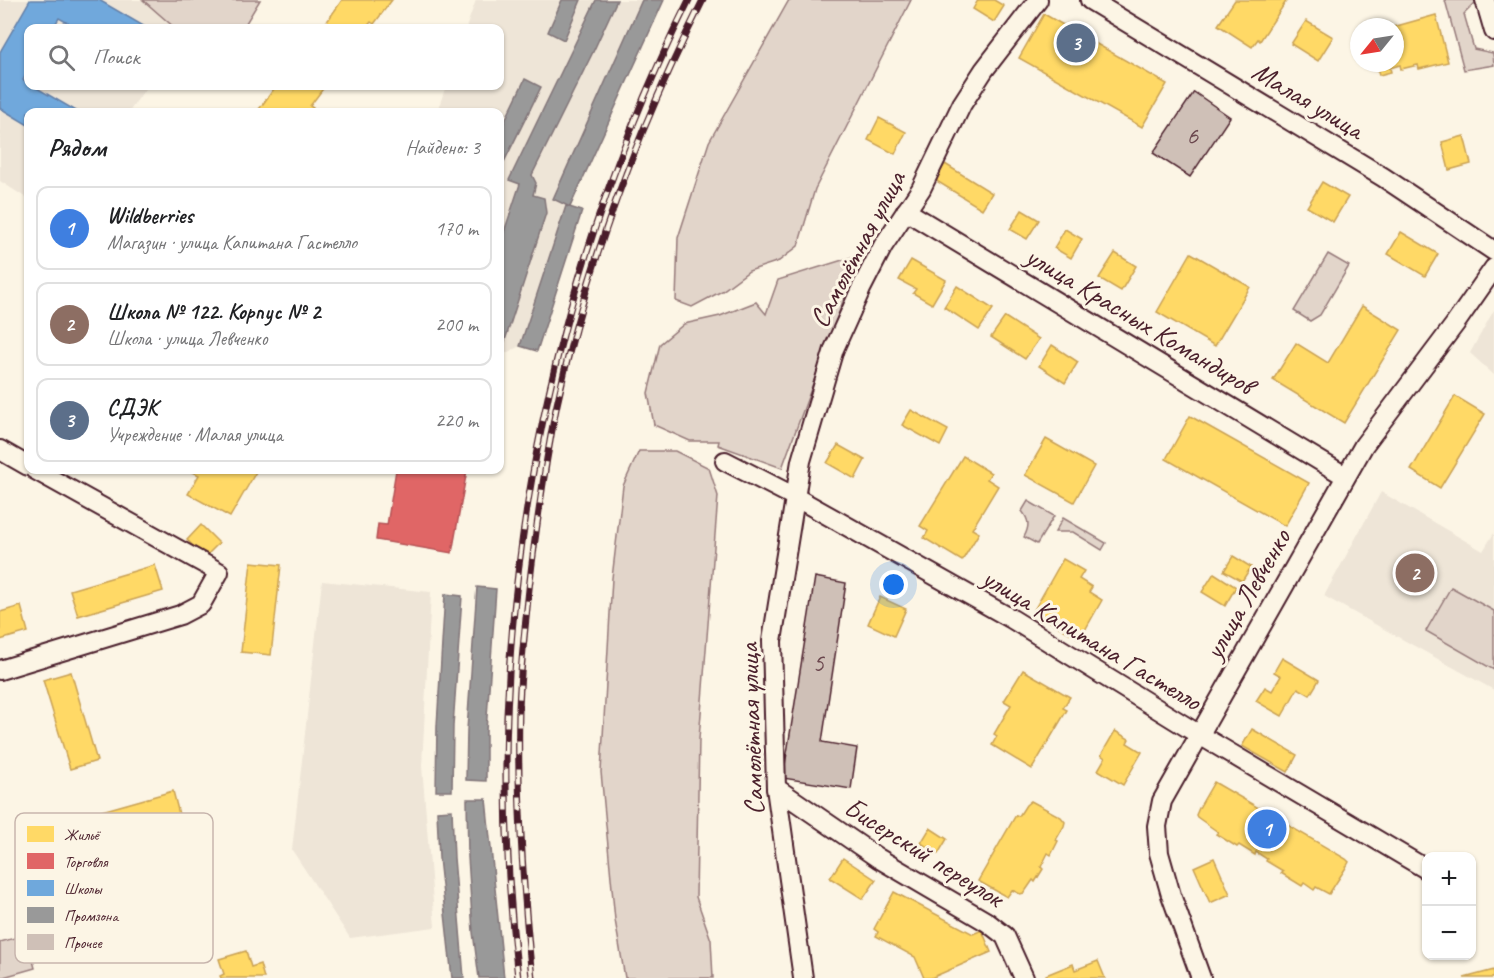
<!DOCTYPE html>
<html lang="ru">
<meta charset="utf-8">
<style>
:root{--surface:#fff;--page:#f6f6f6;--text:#202124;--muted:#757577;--line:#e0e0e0;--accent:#0b8043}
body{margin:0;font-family:Caveat,sans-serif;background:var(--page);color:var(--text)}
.controls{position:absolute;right:18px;bottom:18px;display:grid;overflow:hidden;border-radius:12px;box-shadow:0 2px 4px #0004}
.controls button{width:54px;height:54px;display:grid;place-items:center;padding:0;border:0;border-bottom:2px solid var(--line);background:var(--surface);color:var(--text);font:30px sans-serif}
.compass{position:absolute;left:1350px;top:18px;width:54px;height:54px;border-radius:50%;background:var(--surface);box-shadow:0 2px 4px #0004;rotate:240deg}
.you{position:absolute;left:894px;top:585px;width:21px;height:21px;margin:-15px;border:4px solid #fff;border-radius:50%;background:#1a73e8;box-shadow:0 0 0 9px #1a73e833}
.badge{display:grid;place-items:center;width:39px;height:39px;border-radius:50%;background:var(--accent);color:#fff;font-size:20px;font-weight:700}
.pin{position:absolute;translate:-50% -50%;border:3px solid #fff;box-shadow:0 2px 6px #0006}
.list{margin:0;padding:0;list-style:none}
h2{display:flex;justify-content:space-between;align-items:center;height:78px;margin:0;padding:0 24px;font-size:26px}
h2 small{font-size:20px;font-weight:400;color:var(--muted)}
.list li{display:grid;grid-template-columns:39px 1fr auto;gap:18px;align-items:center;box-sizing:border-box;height:84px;margin:0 12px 12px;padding:0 12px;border:2px solid var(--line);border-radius:12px}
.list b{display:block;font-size:22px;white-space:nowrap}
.list p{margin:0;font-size:20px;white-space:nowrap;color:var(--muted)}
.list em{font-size:20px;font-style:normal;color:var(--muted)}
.icon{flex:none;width:33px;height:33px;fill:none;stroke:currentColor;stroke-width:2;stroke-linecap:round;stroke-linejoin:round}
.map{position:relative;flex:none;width:1494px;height:978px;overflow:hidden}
.search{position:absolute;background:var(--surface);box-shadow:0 2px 4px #0004;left:24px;top:24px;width:480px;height:66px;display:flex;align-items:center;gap:15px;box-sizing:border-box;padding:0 21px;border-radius:12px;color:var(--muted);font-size:22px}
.panel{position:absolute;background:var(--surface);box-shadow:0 2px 4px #0004;left:24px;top:108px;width:480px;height:366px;border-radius:12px}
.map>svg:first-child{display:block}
.built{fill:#eee5d7}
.green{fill:#e2d5ca;stroke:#967a7a;stroke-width:1.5}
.homes{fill:#ffd966;stroke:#c9a154;stroke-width:1.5}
.shops{fill:#e06666;stroke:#b35154;stroke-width:1.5}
.schools{fill:#6fa8dc;stroke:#647fa7;stroke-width:1.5}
.industry{fill:#999;stroke:#817478;stroke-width:1.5}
.building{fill:#cfc0b7;stroke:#4a1f2b;stroke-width:1.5}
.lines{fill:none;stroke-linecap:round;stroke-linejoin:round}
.minor-casing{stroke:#4a1f2b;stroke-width:22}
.minor{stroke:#fcf5e5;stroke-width:18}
.rail-casing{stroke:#4a1f2b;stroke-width:7}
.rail{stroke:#fcf5e5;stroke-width:4.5;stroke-dasharray:14;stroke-linecap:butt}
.labels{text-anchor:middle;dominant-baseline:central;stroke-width:6;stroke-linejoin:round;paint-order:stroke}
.number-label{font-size:26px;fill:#6b474e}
.street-label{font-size:28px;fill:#4a1f2b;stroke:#fcf5e5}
.key{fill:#fcf5e5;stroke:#c7b5ad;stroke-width:1.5}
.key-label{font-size:16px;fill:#4a1f2b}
</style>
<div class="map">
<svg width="1494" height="978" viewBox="0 0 1494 978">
<rect width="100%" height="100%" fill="#fcf5e5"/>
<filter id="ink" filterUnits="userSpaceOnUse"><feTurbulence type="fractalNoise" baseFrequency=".0167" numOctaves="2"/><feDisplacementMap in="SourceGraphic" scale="12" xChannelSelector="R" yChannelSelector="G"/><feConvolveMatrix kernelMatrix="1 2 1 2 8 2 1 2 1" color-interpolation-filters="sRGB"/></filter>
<g filter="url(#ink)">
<g class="built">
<polygon points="0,0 260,0 243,28 28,28 28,86 147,86 129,112 28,112 28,199 0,181"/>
<polygon points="476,0 664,0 571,206 582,211 537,351 520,346 500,356 500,112 437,112 446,86 500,86 500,28 466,28"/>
<polygon points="1494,310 1494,375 1470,353"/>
<polygon points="1381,492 1483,551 1494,533 1494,690 1324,596"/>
<polygon points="322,581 431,592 422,766 435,927 350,938 292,850"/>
</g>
<g class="green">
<polygon points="143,0 260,0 243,28 175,28"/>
<polygon points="789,0 911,0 815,189 798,246 779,261 749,271 722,291 692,307 676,301 678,238 709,142"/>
<polygon points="1445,0 1474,0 1476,2 1464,14 1474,49 1493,53 1494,65 1464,70"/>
<polygon points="862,254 852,277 782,468 718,445 719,441 690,441 654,425 648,393 660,344 684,324 720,316 756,302 766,314 778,280"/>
<polygon points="1328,254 1349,266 1320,315 1310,321 1294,311"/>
<polygon points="639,451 675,451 709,468 718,496 699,739 696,897 711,940 713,978 625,978 615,920 601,772 612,578 623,486"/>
<path d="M 1028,501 L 1054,516 L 1037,544 L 1024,537 C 1030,526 1029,520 1022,511 Z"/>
<polygon points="1063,518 1106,543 1102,550 1073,532 1055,532"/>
<polygon points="1451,587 1494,611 1494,670 1426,631"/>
<polygon points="26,935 35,968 0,978 0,942"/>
</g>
<g class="homes">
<polygon points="342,0 392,0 374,24 371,22 366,28 318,28 321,24 324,26"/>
<polygon points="978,0 994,0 1004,6 994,22 973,9"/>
<polygon points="1235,0 1287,0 1260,41 1258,39 1252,47 1218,25"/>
<polygon points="1044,14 1167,84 1142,127 1019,58"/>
<polygon points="1436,15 1448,62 1419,69 1418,65 1401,69 1400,65 1390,68 1391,72 1379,75 1376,63 1395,63 1395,27 1393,27"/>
<polygon points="1306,21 1333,37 1318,61 1291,44"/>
<polygon points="276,86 325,86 310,106 313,108 310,112 257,112"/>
<polygon points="879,118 906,132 895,154 868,140"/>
<polygon points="1464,136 1471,164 1449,170 1442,142"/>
<polygon points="945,164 992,193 982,209 935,180"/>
<polygon points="1322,182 1348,197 1333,222 1307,207"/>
<polygon points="1022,210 1039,220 1027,239 1010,229"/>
<polygon points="1065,229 1082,239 1071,258 1054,248"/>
<polygon points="1401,232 1438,254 1425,276 1388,254"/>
<polygon points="1115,253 1136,266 1121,291 1099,278"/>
<polygon points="1191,253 1250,287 1215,346 1157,312"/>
<polygon points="911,260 946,280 932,304 913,293 916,289 899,280"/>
<polygon points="957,286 993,309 979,330 944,307"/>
<polygon points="1362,306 1401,330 1344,423 1273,380 1296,343 1328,363"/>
<polygon points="1005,317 1039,339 1025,359 991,337"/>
<polygon points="1052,345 1078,362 1065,383 1039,366"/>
<polygon points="1455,396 1485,414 1440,488 1411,470"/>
<polygon points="911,410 948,430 940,446 902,425"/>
<polygon points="1190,416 1309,483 1285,526 1166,459"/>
<polygon points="1046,439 1094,466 1074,502 1025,475"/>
<polygon points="838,445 865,460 855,479 827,463"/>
<polygon points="963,456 991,473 987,479 998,486 972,529 979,533 962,561 924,538 928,531 920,526"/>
<polygon points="189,470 257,470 230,517 188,494 199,475"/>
<polygon points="201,525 219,543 205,557 187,540"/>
<polygon points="1233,556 1251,567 1242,581 1224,571"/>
<polygon points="1063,559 1084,571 1079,579 1092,587 1089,592 1102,600 1080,639 1033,612"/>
<polygon points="251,562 281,565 271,655 241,652"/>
<polygon points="155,565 163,591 78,616 70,590"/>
<polygon points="1214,573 1236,587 1225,606 1202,592"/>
<polygon points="880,597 906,609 894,636 868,624"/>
<polygon points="21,606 28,632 0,640 0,612"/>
<polygon points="1282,658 1319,680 1310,695 1298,688 1282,716 1256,701 1265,687 1272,691 1281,676 1274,672"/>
<polygon points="1023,670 1070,697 1063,708 1067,710 1032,769 992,745 997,736 994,734 1011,705 1004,701"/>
<polygon points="71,672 97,761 70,769 43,680"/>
<polygon points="1252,729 1297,755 1288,772 1242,746"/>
<polygon points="1115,731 1129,739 1127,743 1142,752 1123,785 1098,770 1105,758 1101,755"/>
<polygon points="1214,782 1346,859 1349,862 1345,869 1329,894 1316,887 1314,890 1304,883 1302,886 1281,873 1283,871 1266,861 1267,859 1256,852 1255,855 1239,845 1237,847 1216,834 1218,832 1197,817 1196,815 1199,808"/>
<polygon points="173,791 180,818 92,844 84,816"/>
<polygon points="1031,801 1061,817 1065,822 1064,826 1056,840 1058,841 1051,855 1048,853 1041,867 1043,869 1035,882 1033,880 1024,893 1020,894 1012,890 1007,897 978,881 1016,815 1019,816 1026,805"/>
<polygon points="930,828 947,839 938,854 921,843"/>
<polygon points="843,858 876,880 863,899 830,878"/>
<polygon points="1214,858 1230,894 1210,903 1194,867"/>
<polygon points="894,892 973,934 982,930 991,952 931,978 924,978 915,957 876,936 878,932 874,929"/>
<polygon points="246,951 251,967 260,964 264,978 221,978 220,976 224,974 219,959"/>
<polygon points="1098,961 1105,978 1047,978 1046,975 1073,964 1075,970"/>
<polygon points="1494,970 1494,978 1464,978"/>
</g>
<polygon class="shops" points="396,470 467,470 452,553 376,540 378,524 387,525"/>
<polygon class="schools" points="30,0 99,0 147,28 77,28 59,18 53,28 28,28 28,71 23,80 78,112 28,112 28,125 0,108 0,52"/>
<g class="industry">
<polygon points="562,0 581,0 564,40 548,32"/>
<polygon points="596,0 617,0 593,52 532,175 536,183 533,195 544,198 546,213 500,356 500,244 520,184 509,180"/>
<polygon points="642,0 664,0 570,207 553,199"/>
<polygon points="525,79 541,87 500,170 500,131"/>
<polygon points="566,206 582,211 537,351 520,346"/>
<polygon points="477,587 496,589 486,731 486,781 466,780 467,730"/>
<polygon points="445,594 462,596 453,726 452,791 436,791 437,726"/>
<polygon points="467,799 486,799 504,978 479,978 473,932 468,857"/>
<polygon points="452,810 454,858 464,978 452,978 439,858 437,811"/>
</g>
<g class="building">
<polygon points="1194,92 1230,117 1190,177 1153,153"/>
<polygon points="815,577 846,583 822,742 857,748 851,789 783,778"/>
</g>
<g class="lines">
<defs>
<g id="minor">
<polyline points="1090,0 1383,177 1494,251"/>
<polyline points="1485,0 1494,31"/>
<polyline points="906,211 1345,476"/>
<polyline points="0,450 28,466"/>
<polyline points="725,461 795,497 1012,619 1198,734 1426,869"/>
<polyline points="0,670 180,615 201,604 219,572 35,470"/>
<polyline points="776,788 878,858 987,922 1005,936 1024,978"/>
<polyline points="803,978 776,788 772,641 801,461 834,349 861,289 883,246 921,189 962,104 984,70 1038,0"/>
<polyline points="1201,978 1171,895 1159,853 1157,826 1162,801 1364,445 1455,324 1494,268"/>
</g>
</defs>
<use href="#minor" class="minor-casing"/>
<use href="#minor" class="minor"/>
<defs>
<g id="rail">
<path d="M 518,978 C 478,643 539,301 689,0"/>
<path d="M 532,978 C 523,889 517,800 519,710 C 520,670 525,629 529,589 C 536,528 544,469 556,409 C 586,267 638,129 703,0"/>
</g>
</defs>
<use href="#rail" class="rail-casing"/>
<use href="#rail" class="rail"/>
</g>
</g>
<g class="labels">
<g class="number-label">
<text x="1192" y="135">6</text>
<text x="818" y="662">5</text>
</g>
<g class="street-label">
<text transform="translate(1308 100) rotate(31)">Малая улица</text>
<text transform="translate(857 249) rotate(-62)">Самолётная улица</text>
<text transform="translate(1140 320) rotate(31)">улица Красных Командиров</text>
<text transform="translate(1247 594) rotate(-60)">улица Левченко</text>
<text transform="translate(1092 639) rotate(31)">улица Капитана Гастелло</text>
<text transform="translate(751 729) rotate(-92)">Самолётная улица</text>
<text transform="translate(924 852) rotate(32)">Бисерский переулок</text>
</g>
</g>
<rect x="15" y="813" width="198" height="150" rx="9" class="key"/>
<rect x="27" y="826" width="27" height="16" fill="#ffd966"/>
<rect x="27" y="853" width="27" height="16" fill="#e06666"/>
<rect x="27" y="880" width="27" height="16" fill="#6fa8dc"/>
<rect x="27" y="907" width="27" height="16" fill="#999"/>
<rect x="27" y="934" width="27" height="16" fill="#cfc0b7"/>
<g class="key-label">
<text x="64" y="840">Жильё</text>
<text x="64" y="867">Торговля</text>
<text x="64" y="894">Школы</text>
<text x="64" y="921">Промзона</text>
<text x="64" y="948">Прочее</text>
</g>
</svg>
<div class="controls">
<button>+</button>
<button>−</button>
</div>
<svg class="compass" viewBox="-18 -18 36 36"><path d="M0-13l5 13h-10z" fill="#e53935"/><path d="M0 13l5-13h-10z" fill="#757577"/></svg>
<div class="you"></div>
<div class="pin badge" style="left:1267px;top:829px;background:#3f7fe0">1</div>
<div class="pin badge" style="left:1415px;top:573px;background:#8d6e63">2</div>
<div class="pin badge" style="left:1076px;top:43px;background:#5c6f8a">3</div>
<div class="search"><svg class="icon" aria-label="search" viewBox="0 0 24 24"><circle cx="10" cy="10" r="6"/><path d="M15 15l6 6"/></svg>Поиск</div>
<section class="panel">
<h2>Рядом<small>Найдено: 3</small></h2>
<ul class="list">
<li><span class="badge" style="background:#3f7fe0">1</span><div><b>Wildberries</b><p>Магазин · улица Капитана Гастелло</p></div><em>170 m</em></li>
<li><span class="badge" style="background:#8d6e63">2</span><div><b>Школа № 122. Корпус № 2</b><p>Школа · улица Левченко</p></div><em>200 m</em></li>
<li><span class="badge" style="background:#5c6f8a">3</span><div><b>СДЭК</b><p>Учреждение · Малая улица</p></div><em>220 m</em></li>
</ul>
</section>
</div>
